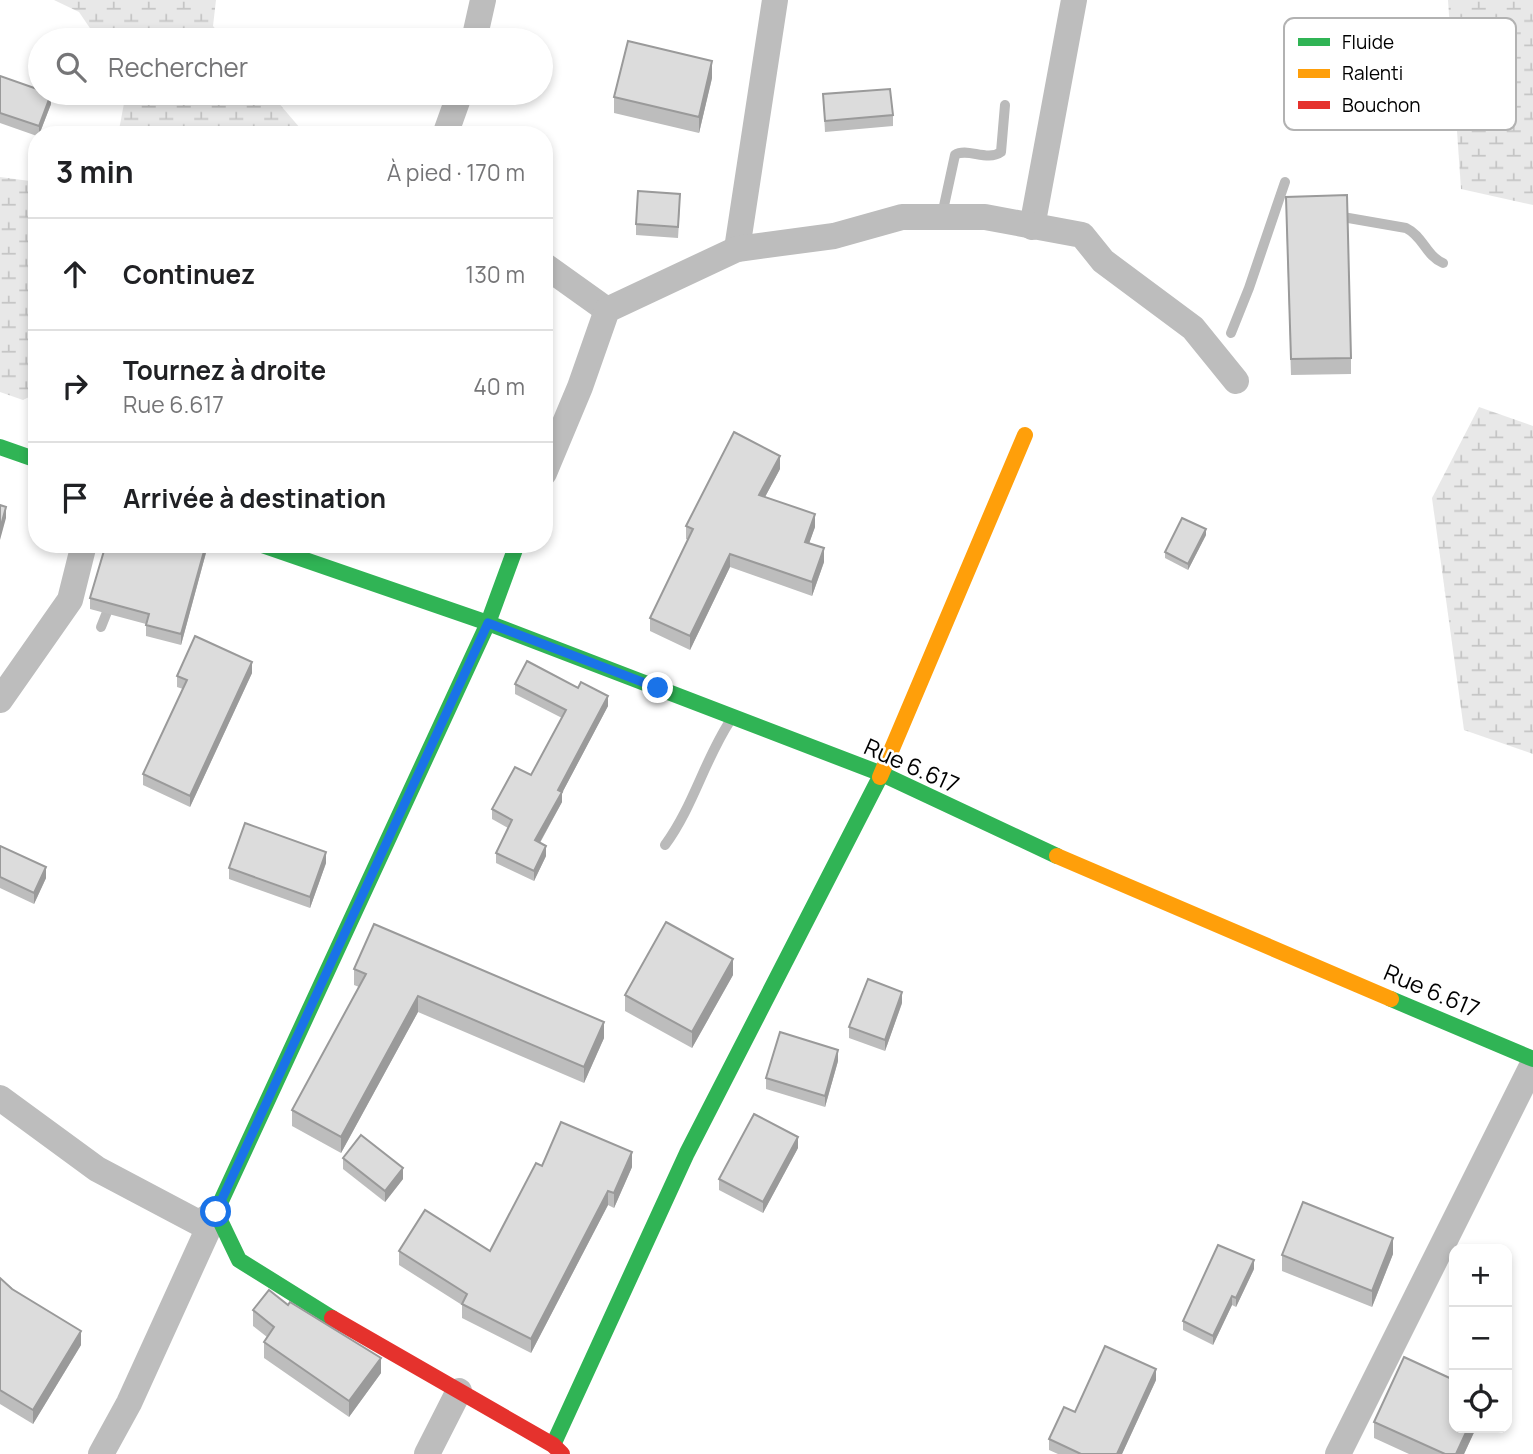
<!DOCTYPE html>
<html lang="fr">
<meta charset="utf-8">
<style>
:root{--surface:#fff;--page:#f6f6f6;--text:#202124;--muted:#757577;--line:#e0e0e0}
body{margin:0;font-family:Manrope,sans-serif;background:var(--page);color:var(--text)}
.controls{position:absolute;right:21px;bottom:21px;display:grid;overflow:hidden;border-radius:14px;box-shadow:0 4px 10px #0003}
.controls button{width:63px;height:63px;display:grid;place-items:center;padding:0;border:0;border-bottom:2px solid var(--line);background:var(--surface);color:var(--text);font:35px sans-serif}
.stop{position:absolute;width:21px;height:21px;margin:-16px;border:5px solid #1a73e8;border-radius:50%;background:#fff}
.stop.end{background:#1a73e8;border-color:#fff;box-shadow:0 2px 7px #0008}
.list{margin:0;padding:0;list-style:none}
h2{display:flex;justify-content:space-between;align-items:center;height:91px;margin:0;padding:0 28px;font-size:30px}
h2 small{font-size:23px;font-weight:400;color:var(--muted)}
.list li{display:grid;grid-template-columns:46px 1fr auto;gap:21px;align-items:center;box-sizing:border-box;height:112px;padding:0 28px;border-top:2px solid var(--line)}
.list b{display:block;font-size:26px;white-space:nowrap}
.list p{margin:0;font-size:23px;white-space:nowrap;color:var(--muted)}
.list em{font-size:23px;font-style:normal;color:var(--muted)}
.icon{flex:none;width:38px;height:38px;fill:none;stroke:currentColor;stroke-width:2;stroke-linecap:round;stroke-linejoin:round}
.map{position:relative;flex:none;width:1533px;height:1454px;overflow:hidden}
.search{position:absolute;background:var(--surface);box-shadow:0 4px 10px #0003;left:28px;top:28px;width:525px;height:77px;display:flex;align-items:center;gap:18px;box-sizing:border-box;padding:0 24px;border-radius:38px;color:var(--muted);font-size:26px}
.panel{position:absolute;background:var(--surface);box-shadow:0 4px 10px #0003;left:28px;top:126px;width:525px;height:427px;border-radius:28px}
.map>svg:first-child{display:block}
.wetland{fill:url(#wetland-marsh)}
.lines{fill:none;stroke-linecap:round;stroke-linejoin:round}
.stream{stroke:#bababa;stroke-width:10}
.street{stroke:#bdbdbd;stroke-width:26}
.fast{stroke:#30b455;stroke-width:16}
.slow{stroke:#ff9f0a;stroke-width:16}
.jam{stroke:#e5322d;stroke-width:16}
.wall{fill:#bdbdbd}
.shaded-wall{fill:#9a9a9a}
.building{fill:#dcdcdc;stroke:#9a9a9a;stroke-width:2}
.route{stroke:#1a73e8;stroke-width:9}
.labels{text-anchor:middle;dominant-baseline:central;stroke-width:5;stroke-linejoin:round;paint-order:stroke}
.street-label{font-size:23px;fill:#000;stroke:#fff}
.key{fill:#fff;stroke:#b2b2b2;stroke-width:2}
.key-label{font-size:19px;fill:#000}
</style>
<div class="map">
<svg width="1533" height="1454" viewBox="0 0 1533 1454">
<defs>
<pattern id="wetland-marsh" width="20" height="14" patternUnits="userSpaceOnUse" patternTransform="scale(1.75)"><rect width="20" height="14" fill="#e8e8e8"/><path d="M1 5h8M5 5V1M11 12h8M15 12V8" fill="none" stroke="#c5c5c5"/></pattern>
</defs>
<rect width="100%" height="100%" fill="#fff"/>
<g class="wetland">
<polygon points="54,0 216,0 213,26 225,40 98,40 79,12"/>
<polygon points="1448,0 1533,0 1533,205 1461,189"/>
<polygon points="126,93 270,93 306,135 118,135"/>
<polygon points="0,177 37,182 37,393 23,400 0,392"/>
<polygon points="1479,407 1533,426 1533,754 1464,730 1432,498"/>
</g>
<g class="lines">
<g class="stream">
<path d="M 942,215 L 955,155 C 967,147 987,162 1001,152 L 1005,105"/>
<path d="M 1337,216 L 1406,228 C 1423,236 1426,256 1443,263"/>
<polyline points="1231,333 1249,288 1285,182"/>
<polyline points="101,627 111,602"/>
<path d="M 665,845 C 693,807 704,761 730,721"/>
</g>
<g class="street">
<polyline points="474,40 483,0"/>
<polyline points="445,135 460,93"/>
<polyline points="1032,227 1074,0"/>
<polyline points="737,249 775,0"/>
<polyline points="544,265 607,310"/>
<polyline points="544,473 580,387 607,310 737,249 834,236 902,217 985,217 1082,235 1103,261 1193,328 1236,381"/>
<polyline points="0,700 70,600 84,544"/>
<polyline points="0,1098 97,1169 199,1223 216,1212"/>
<polyline points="101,1454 129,1403 216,1212"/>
<polyline points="427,1454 459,1391"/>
<polyline points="1338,1454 1533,1064"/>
</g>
<g class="fast">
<polyline points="0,447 37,460"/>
<polyline points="259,544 488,623 882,774 1057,856"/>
<polyline points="1391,999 1533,1059"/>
<polyline points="332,1318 239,1260 216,1212 488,623 517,544"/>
<polyline points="553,1445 687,1153 880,777"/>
</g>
<g class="slow">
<polyline points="880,777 1025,435"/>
<polyline points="1057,856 1391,999"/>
</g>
<polyline class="jam" points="332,1318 553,1445 562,1454"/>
</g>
<g class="wall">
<polygon points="0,76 51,104 39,135 37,135 37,136 0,123"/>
<polygon points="712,78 699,133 614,113 614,97"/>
<polygon points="823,94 893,115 893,126 825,132"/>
<polygon points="680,205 678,238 636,235 636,224"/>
<polygon points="1286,214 1351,358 1351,374 1291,375"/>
<polygon points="780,469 765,497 815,527 809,543 824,562 812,596 730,567 690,650 650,631 650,618 688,540 686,539 686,526"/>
<polygon points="1206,535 1188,570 1165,558 1165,552"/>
<polygon points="207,544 207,549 181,645 146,636 146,624 90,609 90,598 167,548"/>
<polygon points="252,673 190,807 143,785 143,774 183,689 177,687 177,676"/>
<polygon points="515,684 608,706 562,793 562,802 540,843 546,856 534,881 496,863 496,853 508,828 492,819 492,809 531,775 562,718 515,694"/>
<polygon points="0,846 46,878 34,904 0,888"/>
<polygon points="326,863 310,908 229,879 229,868"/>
<polygon points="354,969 604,1038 584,1083 418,1012 341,1153 292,1126 292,1110 359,987 354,985"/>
<polygon points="733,975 692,1048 625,1011 625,995"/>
<polygon points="902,1003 885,1051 849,1038 849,1027"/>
<polygon points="838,1061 825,1107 766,1089 766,1078"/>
<polygon points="798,1148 763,1213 719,1190 719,1179"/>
<polygon points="343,1158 403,1179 385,1202 343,1169"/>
<polygon points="542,1166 632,1167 614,1208 608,1205 531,1353 462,1318 462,1305 399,1265 399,1251 490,1251"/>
<polygon points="1393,1254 1372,1307 1282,1271 1282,1255"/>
<polygon points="1254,1269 1236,1307 1232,1305 1213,1345 1183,1330 1183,1321"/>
<polygon points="0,1278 81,1345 33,1424 0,1404"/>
<polygon points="288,1305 381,1373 349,1417 264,1358 264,1342 267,1337 253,1326 253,1310"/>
<polygon points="1156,1380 1122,1454 1058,1454 1049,1450 1049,1439 1075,1412"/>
<polygon points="1374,1422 1476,1428 1464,1454 1409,1454 1374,1438"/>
</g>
<g class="shaded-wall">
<polygon points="712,61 712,78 699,133 699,117"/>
<polygon points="51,94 51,104 39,135 39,126"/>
<polygon points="549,341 549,352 544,370 544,359"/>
<polygon points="780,456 780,469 759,508 759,495"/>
<polygon points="6,507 6,518 0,540 0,529"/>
<polygon points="815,514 815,527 805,555 805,542"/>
<polygon points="1206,529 1206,535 1188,570 1188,564"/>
<polygon points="206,544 207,544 207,549 181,645 181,634"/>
<polygon points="824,548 824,562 812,596 812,582"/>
<polygon points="730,554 730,567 690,650 690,636"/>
<polygon points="252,662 252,673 190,807 190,796"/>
<polygon points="608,696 608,706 562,793 562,802 535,851 535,840 558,790"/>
<polygon points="546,846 546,856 534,881 534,871"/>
<polygon points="326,852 326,863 310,908 310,897"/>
<polygon points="46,867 46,878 34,904 34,893"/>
<polygon points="733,959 733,975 692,1048 692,1032"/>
<polygon points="902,992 902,1003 885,1051 885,1040"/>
<polygon points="418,996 418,1012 341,1153 341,1137"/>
<polygon points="604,1022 604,1038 584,1083 584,1067"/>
<polygon points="838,1050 838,1061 825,1107 825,1096"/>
<polygon points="798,1137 798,1148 763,1213 763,1202"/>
<polygon points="632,1152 632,1167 614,1208 614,1193"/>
<polygon points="403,1168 403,1179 385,1202 385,1191"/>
<polygon points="608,1191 608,1205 531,1353 531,1339"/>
<polygon points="1393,1238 1393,1254 1372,1307 1372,1291"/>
<polygon points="1254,1260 1254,1269 1236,1307 1236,1298"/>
<polygon points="1232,1296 1232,1305 1213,1345 1213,1336"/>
<polygon points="81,1331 81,1345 33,1424 33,1410"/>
<polygon points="381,1358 381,1373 349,1417 349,1401"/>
<polygon points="1156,1369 1156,1380 1122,1454 1117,1454"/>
<polygon points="1468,1428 1476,1428 1464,1454 1456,1454"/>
</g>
<g class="building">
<polygon points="628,41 712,61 699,117 614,97"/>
<polygon points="0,76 40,90 40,93 51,94 39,126 0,113"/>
<polygon points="890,89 893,115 825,121 823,94"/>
<polygon points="638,191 680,194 678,227 636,224"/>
<polygon points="1347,195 1351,358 1291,359 1286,197"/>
<polygon points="544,340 549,341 544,359"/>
<polygon points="734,432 780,456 759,495 815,514 805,542 824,548 812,582 730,554 690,636 650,618 693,529 686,526"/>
<polygon points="0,505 6,507 0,529"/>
<polygon points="1182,518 1206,529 1188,564 1165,552"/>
<polygon points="106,544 154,544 167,548 168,544 206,544 181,634 146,625 149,614 90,598"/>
<polygon points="195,636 252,662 190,796 143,774 187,680 177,676"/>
<polygon points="527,661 578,688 581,682 608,696 558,790 562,792 535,840 546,846 534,871 496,853 512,820 492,809 515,767 531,775 566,710 515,684"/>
<polygon points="245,823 326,852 310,897 229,868"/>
<polygon points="0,846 46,867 34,893 0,877"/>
<polygon points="666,922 733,959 692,1032 625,995"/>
<polygon points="374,924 604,1022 584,1067 418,996 341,1137 292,1110 366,974 354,969"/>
<polygon points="868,979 902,992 885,1040 849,1027"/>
<polygon points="780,1032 838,1050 825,1096 766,1078"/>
<polygon points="754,1114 798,1137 763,1202 719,1179"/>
<polygon points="561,1122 632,1152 614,1193 608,1191 531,1339 462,1304 467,1294 399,1251 425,1210 490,1251 536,1163 542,1166"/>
<polygon points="361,1135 403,1168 385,1191 343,1158"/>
<polygon points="1303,1202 1393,1238 1372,1291 1282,1255"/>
<polygon points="1218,1245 1254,1260 1236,1298 1232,1296 1213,1336 1183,1321"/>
<polygon points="0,1278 12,1289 81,1331 33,1410 0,1390"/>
<polygon points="269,1290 288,1305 290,1302 381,1358 349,1401 264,1342 274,1327 253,1310"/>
<polygon points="1105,1346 1156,1369 1117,1454 1081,1454 1049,1439 1064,1407 1075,1412"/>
<polygon points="1404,1357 1454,1380 1454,1428 1468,1428 1456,1454 1445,1454 1374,1422"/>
</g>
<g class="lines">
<polyline class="route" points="216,1212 488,623 658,688"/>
</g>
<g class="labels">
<g class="street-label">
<text transform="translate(912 765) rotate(24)">Rue 6.617</text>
<text transform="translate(1432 990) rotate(23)">Rue 6.617</text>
</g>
</g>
<rect x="1284" y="18" width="232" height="112" rx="10" class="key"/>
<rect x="1298" y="38" width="32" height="8" fill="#30b455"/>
<rect x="1298" y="69" width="32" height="9" fill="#ff9f0a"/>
<rect x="1298" y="101" width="32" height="8" fill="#e5322d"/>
<g class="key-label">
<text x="1342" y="49">Fluide</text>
<text x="1342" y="80">Ralenti</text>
<text x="1342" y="112">Bouchon</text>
</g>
</svg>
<div class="controls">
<button>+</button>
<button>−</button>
<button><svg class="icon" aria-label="locate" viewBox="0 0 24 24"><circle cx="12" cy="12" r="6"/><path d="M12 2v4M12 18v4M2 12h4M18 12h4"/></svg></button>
</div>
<div class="stop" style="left:216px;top:1212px"></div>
<div class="stop end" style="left:658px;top:688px"></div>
<div class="search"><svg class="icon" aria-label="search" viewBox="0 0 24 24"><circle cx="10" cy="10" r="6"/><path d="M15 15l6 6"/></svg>Rechercher</div>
<section class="panel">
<h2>3 min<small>À pied · 170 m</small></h2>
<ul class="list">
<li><svg class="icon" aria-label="ahead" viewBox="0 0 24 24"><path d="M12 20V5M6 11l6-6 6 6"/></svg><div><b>Continuez</b></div><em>130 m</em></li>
<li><svg class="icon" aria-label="right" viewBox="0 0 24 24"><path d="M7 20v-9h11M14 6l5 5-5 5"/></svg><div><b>Tournez à droite</b><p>Rue 6.617</p></div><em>40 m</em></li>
<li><svg class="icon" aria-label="arrive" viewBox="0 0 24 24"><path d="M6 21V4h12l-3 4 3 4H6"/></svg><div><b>Arrivée à destination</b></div></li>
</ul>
</section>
</div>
